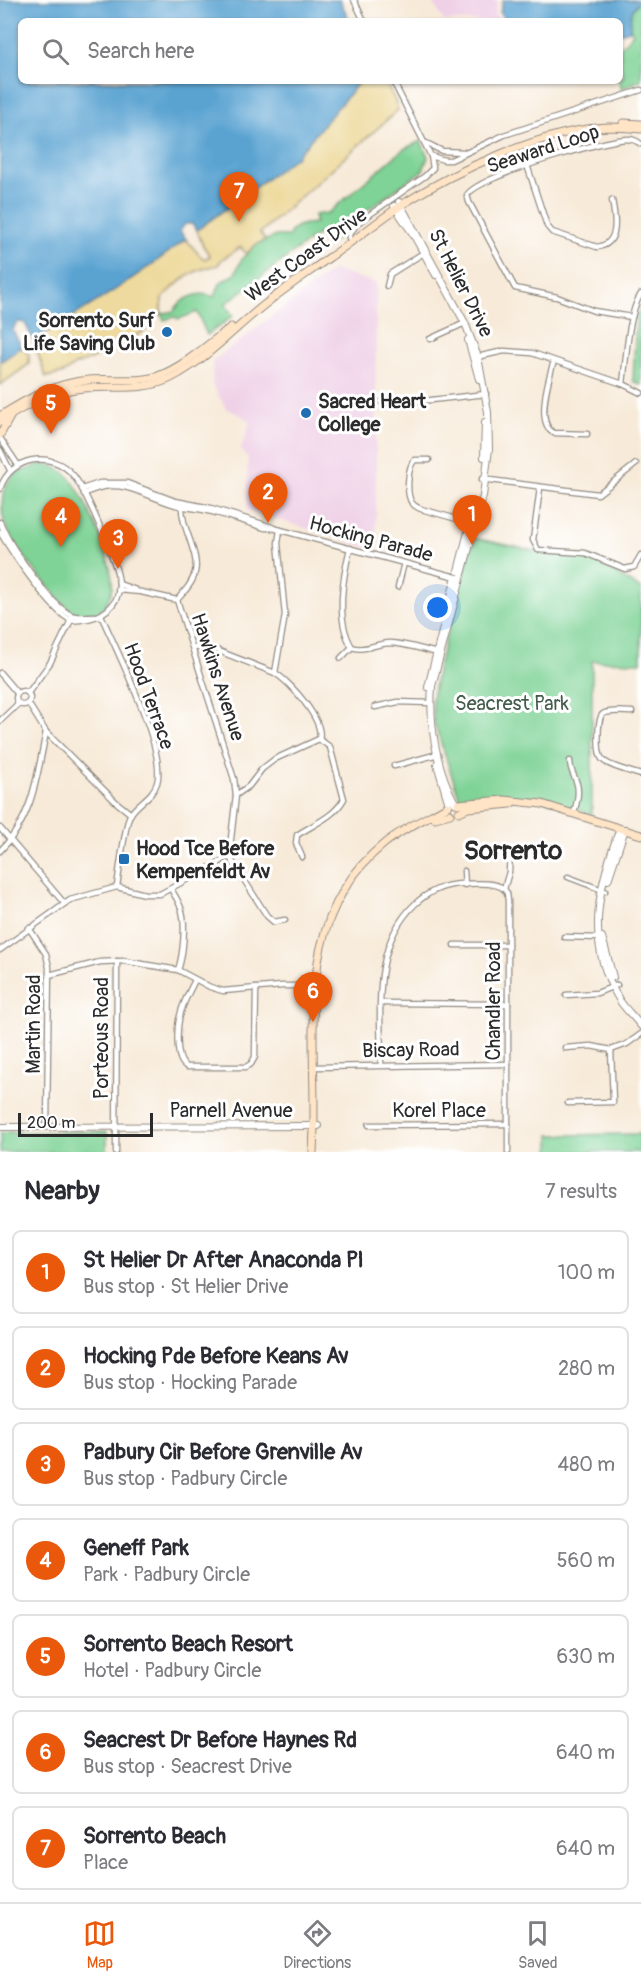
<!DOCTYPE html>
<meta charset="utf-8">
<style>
:root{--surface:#fff;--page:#f2f2f3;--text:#2b2b33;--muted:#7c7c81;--line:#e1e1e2;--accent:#ea580c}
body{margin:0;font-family:Pangolin,sans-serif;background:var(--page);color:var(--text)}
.scale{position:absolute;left:18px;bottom:15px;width:135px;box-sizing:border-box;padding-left:6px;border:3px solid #2b2b2b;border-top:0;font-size:16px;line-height:21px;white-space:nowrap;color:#2b2b2b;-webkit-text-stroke:4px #fff;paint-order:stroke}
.you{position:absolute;left:438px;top:608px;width:21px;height:21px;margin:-15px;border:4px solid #fff;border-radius:50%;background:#1a73e8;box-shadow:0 0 0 9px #1a73e833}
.badge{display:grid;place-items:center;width:39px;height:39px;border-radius:50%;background:var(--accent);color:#fff;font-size:20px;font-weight:700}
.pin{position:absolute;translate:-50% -50px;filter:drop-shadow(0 2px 3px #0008)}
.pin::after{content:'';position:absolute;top:32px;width:21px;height:18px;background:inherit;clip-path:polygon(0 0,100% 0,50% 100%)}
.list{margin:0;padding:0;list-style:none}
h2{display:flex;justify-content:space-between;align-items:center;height:78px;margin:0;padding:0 24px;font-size:26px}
h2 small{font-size:20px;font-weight:400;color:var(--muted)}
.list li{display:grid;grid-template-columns:39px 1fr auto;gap:18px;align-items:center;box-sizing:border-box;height:84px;margin:0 12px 12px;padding:0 12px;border:2px solid var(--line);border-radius:9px}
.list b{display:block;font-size:22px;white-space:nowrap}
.list p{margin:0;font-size:20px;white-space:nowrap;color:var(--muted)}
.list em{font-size:20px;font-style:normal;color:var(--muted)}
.icon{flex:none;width:33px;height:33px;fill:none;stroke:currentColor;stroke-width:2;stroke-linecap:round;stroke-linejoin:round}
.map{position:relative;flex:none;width:641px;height:1152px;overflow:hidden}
.search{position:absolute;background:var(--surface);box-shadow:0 2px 4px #0004;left:18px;right:18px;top:18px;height:66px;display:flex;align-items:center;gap:15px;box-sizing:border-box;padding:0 21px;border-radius:9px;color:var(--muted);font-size:22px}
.sheet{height:750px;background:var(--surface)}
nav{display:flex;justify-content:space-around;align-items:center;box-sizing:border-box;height:84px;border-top:2px solid var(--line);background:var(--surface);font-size:16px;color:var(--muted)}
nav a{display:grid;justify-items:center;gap:3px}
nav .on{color:var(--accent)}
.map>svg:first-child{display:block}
.built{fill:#efd0e6}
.green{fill:#7fd396;stroke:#557f60;stroke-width:1.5}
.sand{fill:#eeda9e;stroke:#8c8264;stroke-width:1.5}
.water{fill:#5aa3d1;stroke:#42677e;stroke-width:1.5}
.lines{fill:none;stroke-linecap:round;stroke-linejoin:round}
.minor-casing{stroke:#918a82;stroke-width:7}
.tertiary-casing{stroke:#918a82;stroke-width:8}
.secondary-casing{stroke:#918a82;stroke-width:9}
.minor{stroke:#fff;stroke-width:4.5}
.tertiary{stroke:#fff;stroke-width:6}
.secondary{stroke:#ffe4c6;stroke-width:7}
.poi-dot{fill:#1f6fb2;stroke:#fff;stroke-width:2}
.labels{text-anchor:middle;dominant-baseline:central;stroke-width:6;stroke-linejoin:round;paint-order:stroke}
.street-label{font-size:20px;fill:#2b2b2b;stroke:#fff}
.poi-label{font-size:20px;font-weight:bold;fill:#2b2b2b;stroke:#fff;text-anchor:start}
.park-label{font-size:20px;fill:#445d4b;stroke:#fff}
.district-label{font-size:26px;font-weight:bold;fill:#2b2b2b;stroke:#fff}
</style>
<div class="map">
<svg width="641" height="1152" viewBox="0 0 641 1152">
<rect width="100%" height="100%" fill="#fff"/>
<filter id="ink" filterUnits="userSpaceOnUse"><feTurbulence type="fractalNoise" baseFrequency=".0167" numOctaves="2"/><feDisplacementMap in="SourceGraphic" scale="12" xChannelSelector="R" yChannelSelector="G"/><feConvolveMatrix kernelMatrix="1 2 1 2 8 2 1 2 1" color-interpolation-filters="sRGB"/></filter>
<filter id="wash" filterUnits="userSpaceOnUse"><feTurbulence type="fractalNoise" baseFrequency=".008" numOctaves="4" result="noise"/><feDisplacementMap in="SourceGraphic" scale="24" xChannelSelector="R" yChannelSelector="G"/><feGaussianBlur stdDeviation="1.35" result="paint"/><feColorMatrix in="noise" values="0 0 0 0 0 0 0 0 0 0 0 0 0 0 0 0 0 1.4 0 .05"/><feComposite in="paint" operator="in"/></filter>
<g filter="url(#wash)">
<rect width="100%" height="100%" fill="#f7ead8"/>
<g class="built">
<polygon points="431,0 498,0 495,14 500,21 444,21"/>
<polygon points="333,270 376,283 376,550 247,510 248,459 241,449 250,423 244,417 226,408 212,384 213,361"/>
</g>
<g class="green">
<path d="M 641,1 L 641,80 L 621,89 L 620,79 L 624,76 L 620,68 L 620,48 L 633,33 C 626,24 631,13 635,4 Z"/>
<path d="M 421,141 L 428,157 L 423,170 L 356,218 L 341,235 L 329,244 L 318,234 L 225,304 L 233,316 L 207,335 L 197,312 L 179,319 L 174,317 L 164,320 L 161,314 L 174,311 C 181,298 200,290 214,297 L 221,282 L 234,275 L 242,259 L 255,245 L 276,236 L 289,236 C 293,224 305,224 316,223 L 314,215 L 328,213 L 404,149 Z"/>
<polygon points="641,306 641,385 633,381 636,317"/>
<path d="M 39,464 C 48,464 57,467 65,473 C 83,488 115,565 112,588 C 111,598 106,605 99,612 L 74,613 C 55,598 12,544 4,522 C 0,507 1,487 14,475 C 21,469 31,470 39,464 Z"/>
<polygon points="474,538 535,551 589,557 641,589 641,662 592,661 592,814 544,800 479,797 460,800 434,722 432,698 438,666"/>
<polygon points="10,1132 107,1132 107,1152 0,1152 0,1133"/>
<polygon points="641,1134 641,1152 550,1152 550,1135"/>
</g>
<g class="sand">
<path d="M 360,81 L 384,81 L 394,98 L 398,110 L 260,233 L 265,240 L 255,245 L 246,254 L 241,247 L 222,259 L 218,265 C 189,271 182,278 162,299 L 161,314 L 154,316 L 151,326 L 141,333 L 102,355 L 75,365 L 64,373 L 46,377 L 33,340 C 87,309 138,277 186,239 L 200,256 L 205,259 L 210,256 L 202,244 L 197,230 L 296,157 Z"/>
<polygon points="22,347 29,355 29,364 0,385 0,362"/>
</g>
<g class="water">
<path d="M 0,0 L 340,0 L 350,21 L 21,21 L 21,81 L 360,81 L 296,157 L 197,230 L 192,224 L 185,224 L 180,231 L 186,239 C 138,277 87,309 33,340 L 25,323 L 19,322 L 15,325 L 13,331 L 22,347 L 0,362 Z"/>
<path d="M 503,0 L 641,0 L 641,1 C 630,7 630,18 630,30 L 620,33 L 620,21 L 505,21 L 500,12 Z"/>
</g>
</g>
<g filter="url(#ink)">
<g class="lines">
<defs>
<g id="minor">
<polyline points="354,0 364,21"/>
<polyline points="426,143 442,151 464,152"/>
<polyline points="431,156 444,160 451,160 504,135 641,90"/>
<path d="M 527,165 L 547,226 L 552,232 L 597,247 C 621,244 615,216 612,200"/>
<polyline points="349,238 349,234 359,222 425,176 433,168 431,156 393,81"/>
<polyline points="387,286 390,274 425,252"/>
<path d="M 632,317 L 594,311 L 557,297 L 515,288 L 469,202 L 467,195 C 479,176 602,140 628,139 C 633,139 637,141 641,144"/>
<polyline points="430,339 465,323"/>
<polyline points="477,357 504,351 532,353 623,384 641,393"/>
<path d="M 554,361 C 549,377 535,424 554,433 L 587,434"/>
<path d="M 623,384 C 626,360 628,313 641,294"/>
<polyline points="381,402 431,400 486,394"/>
<polyline points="0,438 18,465"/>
<polyline points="0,450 10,470"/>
<path d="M 429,460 L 415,460 C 407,466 406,495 412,503 C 415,507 417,507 421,509 L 475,524"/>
<polyline points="482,479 598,494 636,464"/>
<polyline points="540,488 533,540 538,550 585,553 625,569 634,567 641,555"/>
<path d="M 0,489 C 10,457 51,449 73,475 C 86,491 118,563 119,584 C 120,606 100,619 80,620 C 77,620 74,621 71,620 C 52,613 11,551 0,532"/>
<polyline points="82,489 100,483 127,483 175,501 211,508 272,527"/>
<path d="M 84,494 C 119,474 143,496 176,505 C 186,508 197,508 208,511 C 227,515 246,522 265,528 L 273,528 L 460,578"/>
<path d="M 182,503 C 180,527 200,553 195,572 C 193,583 184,592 177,600 L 234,779 L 236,795"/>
<path d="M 0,522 C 9,545 49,604 71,615 C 78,618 88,616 95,616"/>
<path d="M 350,548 C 343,577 335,620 352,647 C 363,652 377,643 390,643 C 406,644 422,649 437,653"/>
<polyline points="119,584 136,590"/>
<polyline points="398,587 404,563"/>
<polyline points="118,590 141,592 177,600"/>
<path d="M 101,615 C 116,650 167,749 157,783 C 152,798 138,802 130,815 C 125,824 119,873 117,887"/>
<polyline points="194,648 206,646 275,673"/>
<polyline points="341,658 352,647"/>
<polyline points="0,673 17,693"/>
<circle cx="23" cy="698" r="7"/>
<polyline points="28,693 50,663 72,618"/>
<polyline points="28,703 46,732 116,802 131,814"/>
<polyline points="375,707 398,702 430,703"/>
<path d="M 632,712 C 624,712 610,710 603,714 C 597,718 597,753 602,759 C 607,766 632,772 641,775"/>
<polyline points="0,721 18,704"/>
<path d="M 570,761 C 570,769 573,773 576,781 C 580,791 577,802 574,813"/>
<polyline points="394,766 438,754"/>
<polyline points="0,828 64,903"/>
<path d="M 0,851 C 33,818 37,776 46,732"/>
<polyline points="229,856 267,916 274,922 285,920"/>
<path d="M 302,857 L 296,843 L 297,835 C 314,824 334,817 344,799 L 330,747 L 319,739"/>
<polyline points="464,871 465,885"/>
<polyline points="568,877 605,891"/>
<path d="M 171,889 C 175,896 180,903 182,911 C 186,925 183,956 178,970"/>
<polyline points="29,928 46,954 49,967 47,1126"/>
<polyline points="564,937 601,938"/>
<polyline points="454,945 508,945"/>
<path d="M 0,950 L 70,900 L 117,887 L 145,894 L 160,894 L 220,862 L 229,856 L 236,795 L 249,786 L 262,769 L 275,759 L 319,739 C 325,721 290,682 275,673 L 285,615 L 278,543 L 280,530"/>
<polyline points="49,975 100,962 124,961 178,970 210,987 223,991 282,986 315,986"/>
<path d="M 195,980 C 190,990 184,1001 181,1012 C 177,1024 174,1061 187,1067 L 246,1067 L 251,1064 L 255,1057 L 256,988"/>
<polyline points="566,995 597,993 617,985"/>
<polyline points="381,1003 508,1004"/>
<polyline points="565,1048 591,1046 611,1050 627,1044 641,1034"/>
<path d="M 381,1065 C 381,1010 371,946 415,904 C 428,892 442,885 460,884 C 473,884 494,881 504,889"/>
<polyline points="314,1067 508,1064"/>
<polyline points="568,1103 613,1102 611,1050"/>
<polyline points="369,1125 508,1124"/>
<polyline points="116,1152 117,961"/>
<polyline points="508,1152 508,901 507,893 504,889 509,872 510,852"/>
</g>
<g id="tertiary">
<path d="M 399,202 L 465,323 L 478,357 L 488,412 L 489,449 L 483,496 L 432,686 C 429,725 436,767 455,803"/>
<polyline points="394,206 413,234 436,275"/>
<polyline points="468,340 479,379"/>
<polyline points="484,457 485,422"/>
<polyline points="458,571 469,528"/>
<polyline points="428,687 455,580"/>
<polyline points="437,764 449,805"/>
<path d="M 620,828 C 598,887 584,943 620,1001 C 626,1010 634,1017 641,1026"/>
<polyline points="608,880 625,829"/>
<polyline points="602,937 613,977"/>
<polyline points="0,1127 318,1126"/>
</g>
<g id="secondary">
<polyline points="623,123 641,124"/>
<path d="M 0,416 C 28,398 56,383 89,380 C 112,378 136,383 158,376 C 185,366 208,344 231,327"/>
<path d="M 0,422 C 26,405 51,391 83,388 C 113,385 143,392 171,378 C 206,360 234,329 264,305 C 285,288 308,273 330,257 C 355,240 378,221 403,204 C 456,170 546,129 609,127 C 620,127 631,128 641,129"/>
<polyline points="0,435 10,417"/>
<polyline points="458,804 504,800 542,804 641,835"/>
<polyline points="459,812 468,808 511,804"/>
<polyline points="435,818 450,814"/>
<path d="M 313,1152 C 320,1044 287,922 385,843 C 404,828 427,818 448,806"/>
</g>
</defs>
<use href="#minor" class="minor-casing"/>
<use href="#tertiary" class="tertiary-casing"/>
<use href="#secondary" class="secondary-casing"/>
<use href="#minor" class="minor"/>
<use href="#tertiary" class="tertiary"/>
<use href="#secondary" class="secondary"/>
</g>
</g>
<g class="poi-dot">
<circle cx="167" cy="332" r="6"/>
<circle cx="306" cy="413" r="6"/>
<rect x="118" y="853" width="12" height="12" rx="3"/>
</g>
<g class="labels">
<g class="street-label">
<text transform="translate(543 149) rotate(-18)">Seaward Loop</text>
<text transform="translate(306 255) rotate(-36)">West Coast Drive</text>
<text transform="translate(461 283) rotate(63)">St Helier Drive</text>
<text transform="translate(371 539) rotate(15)">Hocking Parade</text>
<text transform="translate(218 677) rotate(72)">Hawkins Avenue</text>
<text transform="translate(149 696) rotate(70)">Hood Terrace</text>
<text transform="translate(493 1001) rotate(-90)">Chandler Road</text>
<text transform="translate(33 1024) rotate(-90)">Martin Road</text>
<text transform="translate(101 1038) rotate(-90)">Porteous Road</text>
<text transform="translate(411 1050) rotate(-1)">Biscay Road</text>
<text x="231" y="1110">Parnell Avenue</text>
<text x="439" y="1110">Korel Place</text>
</g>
<g class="poi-label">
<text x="155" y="320" text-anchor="end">Sorrento Surf<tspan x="155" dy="23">Life Saving Club</tspan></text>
<text x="318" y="401">Sacred Heart<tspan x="318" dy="23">College</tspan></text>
<text x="136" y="848">Hood Tce Before<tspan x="136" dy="23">Kempenfeldt Av</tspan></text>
</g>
<g class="park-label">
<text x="512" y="703">Seacrest Park</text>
</g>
<g class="district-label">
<text x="513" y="851">Sorrento</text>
</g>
</g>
</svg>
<div class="scale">200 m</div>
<div class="you"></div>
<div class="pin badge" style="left:472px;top:545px">1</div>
<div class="pin badge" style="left:268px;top:523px">2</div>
<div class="pin badge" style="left:118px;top:569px">3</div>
<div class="pin badge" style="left:61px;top:547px">4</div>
<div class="pin badge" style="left:51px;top:434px">5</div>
<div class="pin badge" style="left:313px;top:1022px">6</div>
<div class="pin badge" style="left:239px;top:222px">7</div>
<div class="search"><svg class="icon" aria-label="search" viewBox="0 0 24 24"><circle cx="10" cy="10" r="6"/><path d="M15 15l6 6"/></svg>Search here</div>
</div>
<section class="sheet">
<h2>Nearby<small>7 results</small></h2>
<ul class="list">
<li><span class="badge">1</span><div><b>St Helier Dr After Anaconda Pl</b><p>Bus stop · St Helier Drive</p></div><em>100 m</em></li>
<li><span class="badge">2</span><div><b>Hocking Pde Before Keans Av</b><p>Bus stop · Hocking Parade</p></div><em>280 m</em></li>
<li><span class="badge">3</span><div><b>Padbury Cir Before Grenville Av</b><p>Bus stop · Padbury Circle</p></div><em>480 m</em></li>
<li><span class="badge">4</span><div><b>Geneff Park</b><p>Park · Padbury Circle</p></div><em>560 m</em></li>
<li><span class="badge">5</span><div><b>Sorrento Beach Resort</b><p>Hotel · Padbury Circle</p></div><em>630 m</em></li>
<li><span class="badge">6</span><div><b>Seacrest Dr Before Haynes Rd</b><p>Bus stop · Seacrest Drive</p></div><em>640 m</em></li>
<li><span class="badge">7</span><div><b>Sorrento Beach</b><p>Place</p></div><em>640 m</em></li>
</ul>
</section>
<nav>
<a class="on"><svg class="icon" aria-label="map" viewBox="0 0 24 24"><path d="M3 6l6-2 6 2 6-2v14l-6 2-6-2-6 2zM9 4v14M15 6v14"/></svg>Map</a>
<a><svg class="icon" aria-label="directions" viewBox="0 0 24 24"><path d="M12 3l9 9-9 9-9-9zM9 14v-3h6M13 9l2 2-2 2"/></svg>Directions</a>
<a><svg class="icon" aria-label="saved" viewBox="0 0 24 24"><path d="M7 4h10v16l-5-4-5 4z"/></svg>Saved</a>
</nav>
